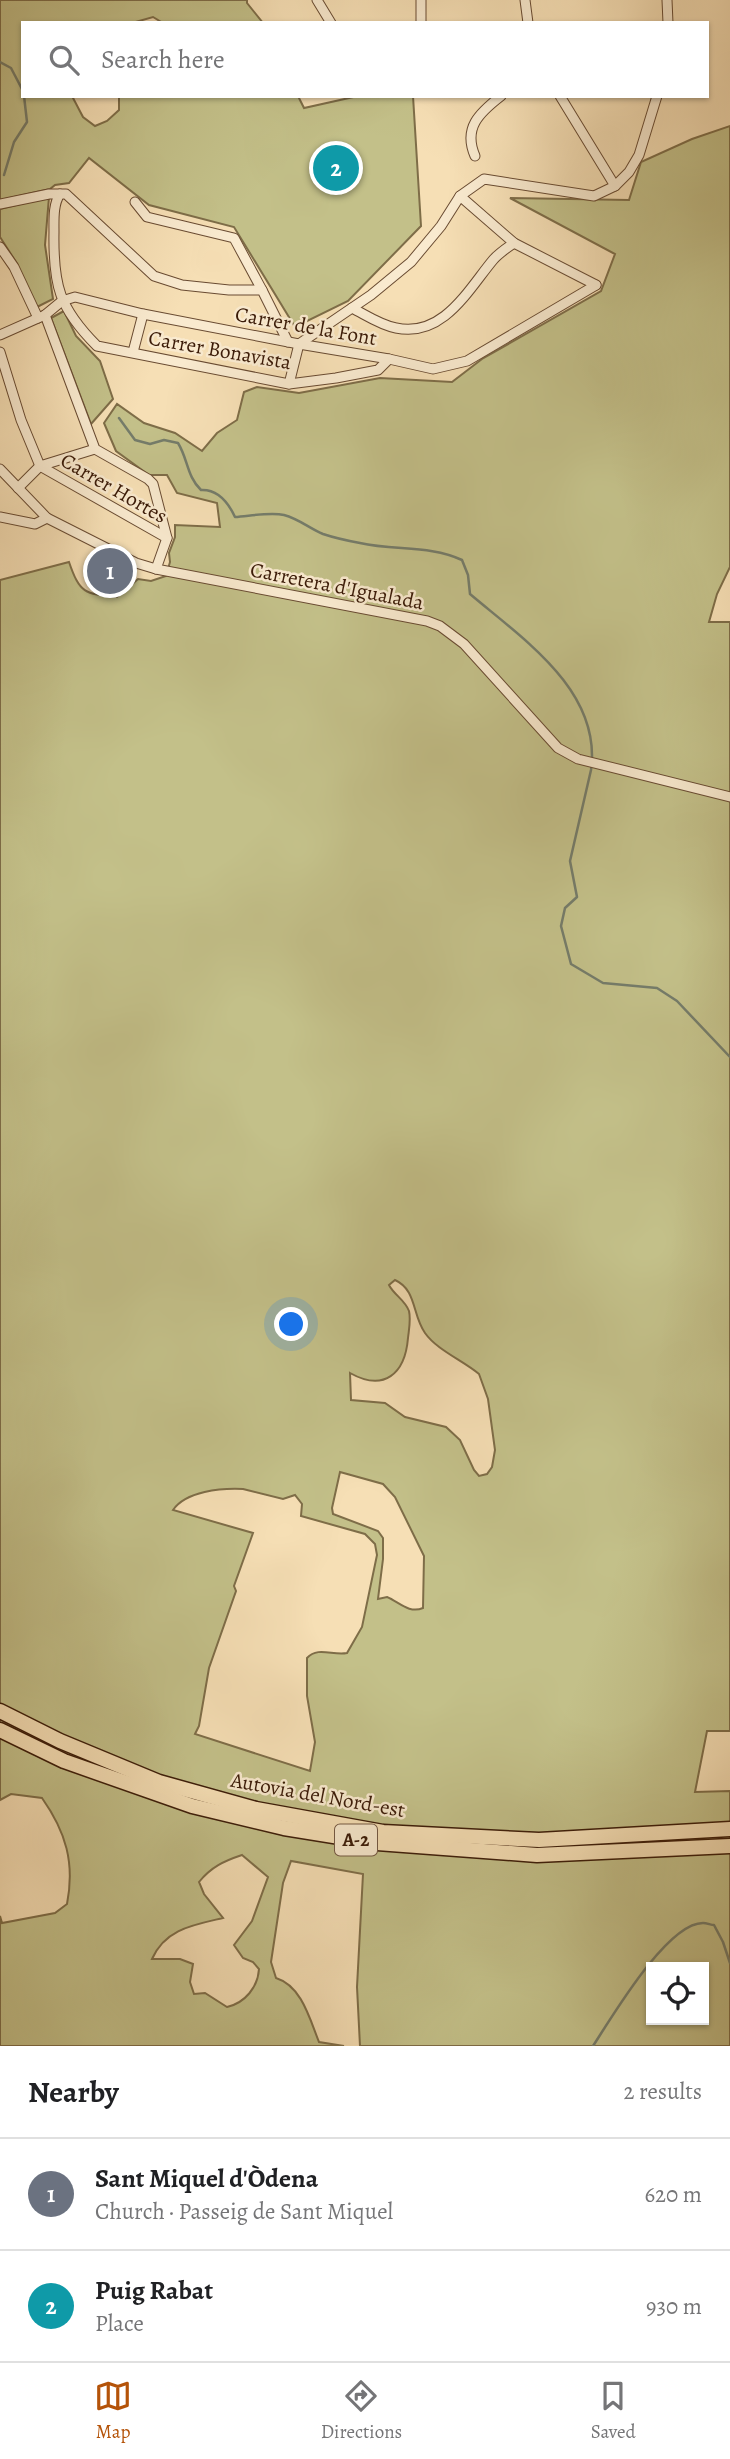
<!DOCTYPE html>
<meta charset="utf-8">
<style>
:root{--surface:#fff;--page:#f6f6f6;--text:#202124;--muted:#757577;--line:#e0e0e0;--accent:#b45309}
body{margin:0;font-family:Alegreya,serif;background:var(--page);color:var(--text)}
.controls{position:absolute;right:21px;bottom:21px;display:grid;overflow:hidden;border-radius:0px;box-shadow:0 2px 5px #0004}
.controls button{width:63px;height:63px;display:grid;place-items:center;padding:0;border:0;border-bottom:2px solid var(--line);background:var(--surface);color:var(--text);font:35px sans-serif}
.you{position:absolute;left:292px;top:1325px;width:24px;height:24px;margin:-18px;border:5px solid #fff;border-radius:50%;background:#1a73e8;box-shadow:0 0 0 10px #1a73e833}
.badge{display:grid;place-items:center;width:46px;height:46px;border-radius:50%;background:var(--accent);color:#fff;font-size:23px;font-weight:700}
.pin{position:absolute;translate:-50% -50%;border:4px solid #fff;box-shadow:0 2px 7px #0006}
.list{margin:0;padding:0;list-style:none}
h2{display:flex;justify-content:space-between;align-items:center;height:91px;margin:0;padding:0 28px;font-size:30px}
h2 small{font-size:23px;font-weight:400;color:var(--muted)}
.list li{display:grid;grid-template-columns:46px 1fr auto;gap:21px;align-items:center;box-sizing:border-box;height:112px;padding:0 28px;border-top:2px solid var(--line)}
.list b{display:block;font-size:26px;white-space:nowrap}
.list p{margin:0;font-size:23px;white-space:nowrap;color:var(--muted)}
.list em{font-size:23px;font-style:normal;color:var(--muted)}
.icon{flex:none;width:38px;height:38px;fill:none;stroke:currentColor;stroke-width:2;stroke-linecap:round;stroke-linejoin:round}
.map{position:relative;flex:none;width:730px;height:2046px;overflow:hidden}
.search{position:absolute;background:var(--surface);box-shadow:0 2px 5px #0004;left:21px;right:21px;top:21px;height:77px;display:flex;align-items:center;gap:18px;box-sizing:border-box;padding:0 24px;border-radius:0px;color:var(--muted);font-size:26px}
.sheet{height:315px;background:var(--surface)}
nav{display:flex;justify-content:space-around;align-items:center;box-sizing:border-box;height:98px;border-top:2px solid var(--line);background:var(--surface);font-size:19px;color:var(--muted)}
nav a{display:grid;justify-items:center;gap:4px}
nav .on{color:var(--accent)}
.map>svg:first-child{display:block}
.green{fill:#c3c089;stroke:#7e6d48;stroke-width:2;fill-rule:evenodd}
.lines{fill:none;stroke-linecap:round;stroke-linejoin:round}
.stream{stroke:#757c6a;stroke-width:2.5}
.minor-casing{stroke:#694b32;stroke-width:11}
.highway-casing{stroke:#3a1a07;stroke-width:17}
.minor{stroke:#f9eacf;stroke-width:9}
.highway{stroke:#f6dfb5;stroke-width:14}
.labels{text-anchor:middle;dominant-baseline:central;stroke-width:5;stroke-linejoin:round;paint-order:stroke}
.shield{fill:#f9eacf;stroke:#735843;stroke-width:2}
.shield-label{font-size:19px;font-weight:bold;fill:#3a1a07}
.street-label{font-size:21px;fill:#3a1a07;stroke:#f9eacf}
</style>
<div class="map">
<svg width="730" height="2046" viewBox="0 0 730 2046">
<rect width="100%" height="100%" fill="#f6dfb5"/>
<filter id="stains"><feTurbulence type="fractalNoise" baseFrequency=".00286" numOctaves="4"/><feColorMatrix values="0 0 0 0 .2 0 0 0 0 .09 0 0 0 0 .02 0 0 0 .5 -.17"/></filter>
<radialGradient id="worn" r=".72"><stop offset=".6" stop-color="#630" stop-opacity="0"/><stop offset="1" stop-color="#630" stop-opacity=".3"/></radialGradient>
<g class="green">
<polygon points="0,0 247,0 247,3 263,23 163,23 153,17 132,23 23,23 23,96 72,96 83,117 95,126 107,121 119,110 119,96 298,96 304,108 358,96 413,96 421,226 348,301 295,327 234,227 149,205 89,158 69,183 55,185 50,189 0,200"/>
<path d="M 730,126 L 730,567 L 717,594 L 709,622 L 730,622 L 730,1731 L 707,1731 L 695,1792 L 730,1791 L 730,2046 L 360,2046 L 357,1987 L 363,1874 L 291,1861 L 283,1883 L 271,1962 L 276,1978 C 302,1986 310,2020 319,2042 L 344,2046 L 0,2046 L 0,1916 L 2,1923 L 55,1913 L 67,1904 C 75,1863 66,1832 42,1798 L 11,1794 L 0,1800 L 0,580 L 69,562 C 80,594 85,594 117,597 L 138,579 L 151,581 L 166,576 L 170,562 L 169,553 L 175,537 L 175,525 L 220,527 L 217,503 L 177,493 L 167,475 L 149,475 L 116,451 L 104,423 L 117,404 L 144,423 L 175,433 L 202,451 L 217,433 L 237,420 L 244,392 L 257,387 L 299,393 L 380,378 L 452,382 L 482,359 L 601,291 L 615,254 L 510,198 L 629,200 L 641,162 L 692,139 ZM 395,1280 C 417,1290 412,1315 425,1333 C 437,1350 462,1360 479,1374 L 488,1399 L 495,1450 L 492,1467 L 487,1474 L 479,1476 L 474,1470 L 460,1440 L 446,1427 L 405,1417 L 385,1403 L 351,1400 L 350,1373 C 384,1392 405,1374 408,1338 C 409,1329 411,1320 409,1311 C 405,1300 394,1295 389,1285 ZM 340,1472 L 383,1484 L 395,1497 L 424,1556 L 423,1608 C 409,1614 399,1602 387,1597 L 378,1599 L 383,1559 L 383,1538 L 378,1531 L 333,1514 L 332,1508 ZM 243,1489 L 283,1499 L 295,1495 L 302,1504 L 301,1516 L 365,1534 L 375,1544 L 377,1555 L 362,1627 L 347,1653 C 333,1656 318,1646 307,1658 L 307,1696 L 315,1742 L 310,1771 L 195,1734 L 199,1726 L 209,1668 L 236,1591 L 234,1586 L 253,1533 L 173,1510 C 186,1491 221,1488 243,1489 ZM 242,1855 L 268,1877 L 252,1921 L 234,1945 L 243,1958 L 253,1962 L 259,1969 C 258,1987 245,2003 227,2007 L 205,1993 L 194,1994 L 190,1982 L 193,1964 L 180,1959 L 152,1959 C 165,1929 193,1925 223,1918 L 204,1894 L 199,1882 C 211,1867 224,1861 242,1855 ZM 651,1967 L 704,1967 L 704,2020 L 651,2020 Z"/>
<polygon points="49,197 45,245 53,299 35,308 16,262 0,237 0,209"/>
<polygon points="64,311 76,336 100,361 113,399 91,424 51,318"/>
</g>
<g class="lines">
<g class="stream">
<polyline points="0,62 11,68 23,91"/>
<polyline points="4,175 14,142 27,122 24,96"/>
<path d="M 119,418 L 135,440 L 150,444 L 164,440 L 178,443 C 188,459 187,477 201,490 C 218,489 228,502 235,517 C 250,516 270,512 284,515 C 299,519 309,528 323,534 C 335,538 349,541 360,543 C 395,551 430,545 462,560 L 468,575 L 470,594 C 523,639 602,691 591,770 L 570,861 L 577,897 L 565,908 L 561,926 L 571,964 L 603,983 L 657,988 L 677,1001 L 730,1057"/>
<path d="M 593,2046 C 612,2017 667,1923 703,1923 C 707,1923 711,1925 714,1925 L 723,1942 L 730,1963"/>
</g>
<defs>
<g id="minor">
<polyline points="317,0 331,23"/>
<polyline points="525,0 528,23"/>
<polyline points="667,0 668,23"/>
<polyline points="421,23 421,0"/>
<polyline points="560,96 615,186"/>
<path d="M 475,156 C 463,128 479,113 501,96"/>
<path d="M 60,194 C 53,204 54,220 54,232 C 53,285 59,308 97,346 L 289,384 L 336,378 L 378,370 L 389,359"/>
<polyline points="460,196 514,243 596,285"/>
<polyline points="135,202 147,217 234,238 262,290"/>
<polyline points="0,204 49,194 66,194 154,276 182,285 229,290 262,290 288,342"/>
<polyline points="0,247 14,267 38,318"/>
<path d="M 352,308 C 366,315 380,325 396,328 C 443,338 468,290 493,260 C 499,253 507,248 514,243"/>
<polyline points="45,315 95,449 148,479 153,484 167,538 156,569"/>
<polyline points="0,335 45,315 62,301 75,297 143,314 299,344 389,359 433,369 467,361 596,285"/>
<polyline points="0,352 21,420 40,466 167,538"/>
<polyline points="133,352 143,314"/>
<polyline points="289,384 299,344 371,295 411,262 441,226 460,196 484,179 594,196 615,186 629,172 639,155 657,96"/>
<polyline points="0,469 47,518 136,563 156,569 427,621 440,626 464,644 558,748 578,759 730,797"/>
<polyline points="18,488 40,466 95,449"/>
<polyline points="0,517 35,524 47,518"/>
</g>
<g id="highway">
<polyline points="0,1711 60,1741 159,1782 256,1809 383,1832 539,1840 730,1829"/>
<polyline points="0,1730 64,1761 192,1806 284,1828 377,1843 537,1855 730,1846"/>
</g>
</defs>
<use href="#minor" class="minor-casing"/>
<use href="#highway" class="highway-casing"/>
<use href="#minor" class="minor"/>
<use href="#highway" class="highway"/>
</g>
<g class="labels">
<rect class="shield" x="335" y="1824.5" width="42" height="31" rx="5"/>
<g class="shield-label">
<text x="356" y="1840">A-2</text>
</g>
<g class="street-label">
<text transform="translate(306 326) rotate(10)">Carrer de la Font</text>
<text transform="translate(220 350) rotate(10)">Carrer Bonavista</text>
<text transform="translate(114 488) rotate(30)">Carrer Hortes</text>
<text transform="translate(337 586) rotate(11)">Carretera d'Igualada</text>
<text transform="translate(318 1795) rotate(10)">Autovia del Nord-est</text>
</g>
</g>
<rect width="100%" height="100%" filter="url(#stains)"/>
<rect width="100%" height="100%" fill="url(#worn)"/>
</svg>
<div class="controls">
<button><svg class="icon" aria-label="locate" viewBox="0 0 24 24"><circle cx="12" cy="12" r="6"/><path d="M12 2v4M12 18v4M2 12h4M18 12h4"/></svg></button>
</div>
<div class="you"></div>
<div class="pin badge" style="left:110px;top:571px;background:#6b7280">1</div>
<div class="pin badge" style="left:336px;top:168px;background:#0f9aa8">2</div>
<div class="search"><svg class="icon" aria-label="search" viewBox="0 0 24 24"><circle cx="10" cy="10" r="6"/><path d="M15 15l6 6"/></svg>Search here</div>
</div>
<section class="sheet">
<h2>Nearby<small>2 results</small></h2>
<ul class="list">
<li><span class="badge" style="background:#6b7280">1</span><div><b>Sant Miquel d'Òdena</b><p>Church · Passeig de Sant Miquel</p></div><em>620 m</em></li>
<li><span class="badge" style="background:#0f9aa8">2</span><div><b>Puig Rabat</b><p>Place</p></div><em>930 m</em></li>
</ul>
</section>
<nav>
<a class="on"><svg class="icon" aria-label="map" viewBox="0 0 24 24"><path d="M3 6l6-2 6 2 6-2v14l-6 2-6-2-6 2zM9 4v14M15 6v14"/></svg>Map</a>
<a><svg class="icon" aria-label="directions" viewBox="0 0 24 24"><path d="M12 3l9 9-9 9-9-9zM9 14v-3h6M13 9l2 2-2 2"/></svg>Directions</a>
<a><svg class="icon" aria-label="saved" viewBox="0 0 24 24"><path d="M7 4h10v16l-5-4-5 4z"/></svg>Saved</a>
</nav>
